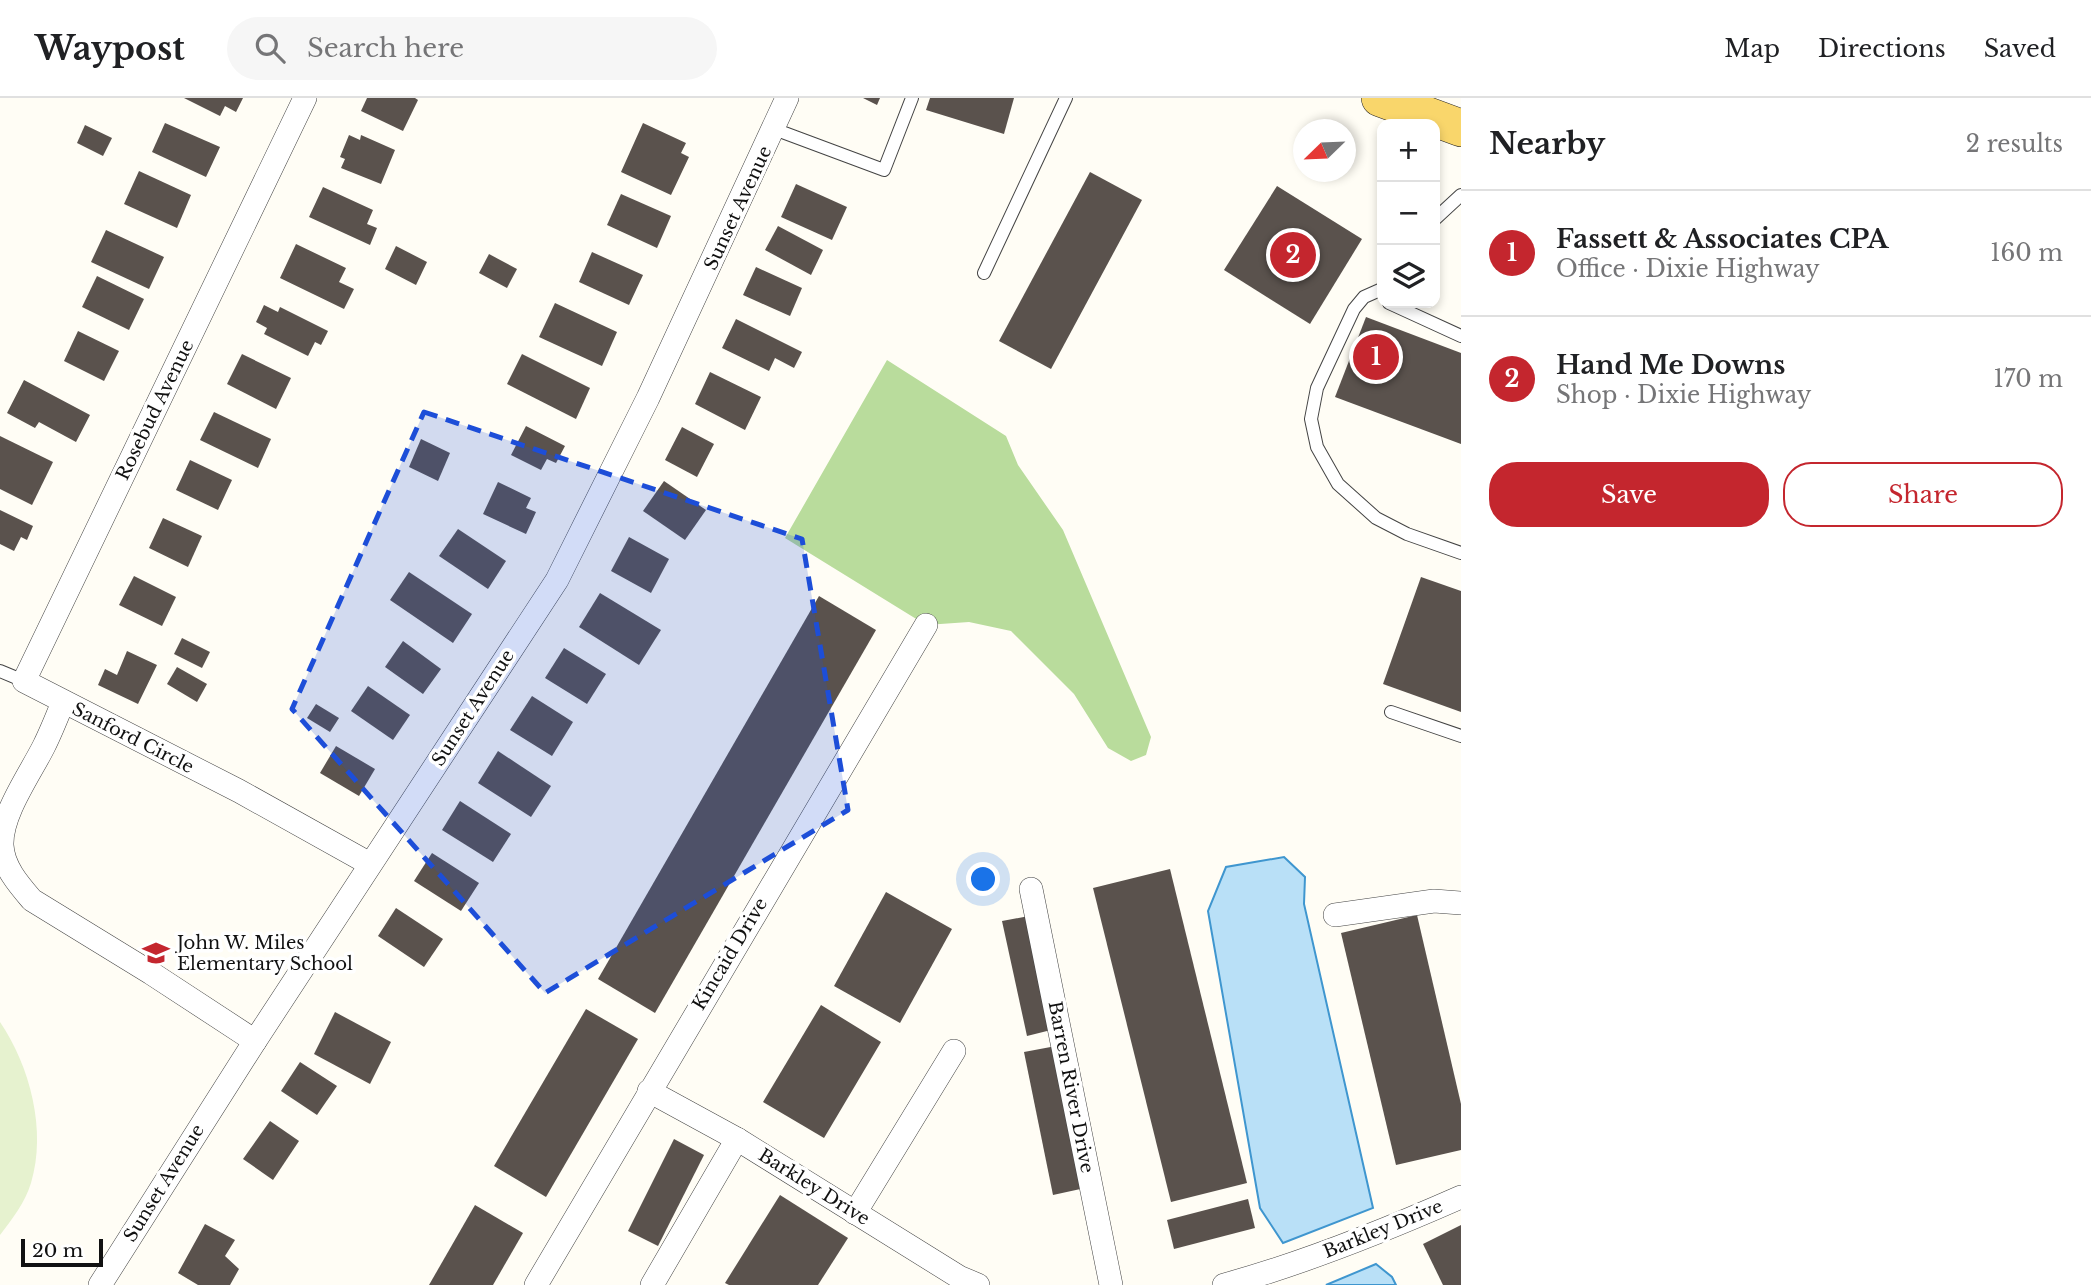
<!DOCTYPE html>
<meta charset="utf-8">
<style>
:root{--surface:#fff;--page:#f6f6f6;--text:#202124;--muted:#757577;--line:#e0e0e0;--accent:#c4262e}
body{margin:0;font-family:"Libre Baskerville",serif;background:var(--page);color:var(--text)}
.controls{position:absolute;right:21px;top:21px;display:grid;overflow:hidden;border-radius:14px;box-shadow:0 4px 10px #0003}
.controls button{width:63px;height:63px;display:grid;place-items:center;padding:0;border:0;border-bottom:2px solid var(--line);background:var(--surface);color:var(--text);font:35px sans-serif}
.compass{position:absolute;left:1293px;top:21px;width:63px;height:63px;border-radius:50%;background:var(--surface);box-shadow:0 4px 10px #0003;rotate:247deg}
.scale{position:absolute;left:21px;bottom:18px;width:82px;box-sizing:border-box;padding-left:7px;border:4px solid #111;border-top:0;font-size:19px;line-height:24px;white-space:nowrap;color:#111;-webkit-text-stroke:5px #fff;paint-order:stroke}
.you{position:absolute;left:984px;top:782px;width:24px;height:24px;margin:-18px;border:5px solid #fff;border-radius:50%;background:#1a73e8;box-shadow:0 0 0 10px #1a73e833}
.badge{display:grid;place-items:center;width:46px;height:46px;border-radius:50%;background:var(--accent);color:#fff;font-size:23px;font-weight:700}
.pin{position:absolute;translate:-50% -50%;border:4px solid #fff;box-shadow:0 2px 7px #0006}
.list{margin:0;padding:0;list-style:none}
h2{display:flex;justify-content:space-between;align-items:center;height:91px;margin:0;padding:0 28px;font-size:30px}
h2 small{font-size:23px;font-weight:400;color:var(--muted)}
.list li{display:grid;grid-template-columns:46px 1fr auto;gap:21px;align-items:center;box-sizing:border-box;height:126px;padding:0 28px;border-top:2px solid var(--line)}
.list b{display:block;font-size:26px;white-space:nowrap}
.list p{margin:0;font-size:23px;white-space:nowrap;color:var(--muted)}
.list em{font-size:23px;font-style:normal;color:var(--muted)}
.actions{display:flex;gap:14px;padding:21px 28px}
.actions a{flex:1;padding:16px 0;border:2px solid var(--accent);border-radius:28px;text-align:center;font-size:24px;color:var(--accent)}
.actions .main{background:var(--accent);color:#fff}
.icon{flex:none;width:38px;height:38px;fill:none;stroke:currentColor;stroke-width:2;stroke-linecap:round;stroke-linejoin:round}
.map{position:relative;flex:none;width:1461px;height:1187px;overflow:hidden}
header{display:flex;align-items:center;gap:42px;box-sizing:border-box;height:98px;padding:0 35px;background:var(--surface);border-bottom:2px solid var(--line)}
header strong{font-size:33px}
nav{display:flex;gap:38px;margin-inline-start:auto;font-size:24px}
.search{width:490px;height:63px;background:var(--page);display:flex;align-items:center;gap:18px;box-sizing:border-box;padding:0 24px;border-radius:38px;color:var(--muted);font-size:26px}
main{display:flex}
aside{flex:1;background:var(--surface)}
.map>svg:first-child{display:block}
.forest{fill:#b9dc9c}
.pitch{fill:#e6f2cf}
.water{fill:#b9e0f7;stroke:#3f96cf;stroke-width:2}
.building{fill:#5a524d}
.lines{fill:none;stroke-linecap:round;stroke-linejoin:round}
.lane-casing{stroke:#444;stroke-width:14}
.street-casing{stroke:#444;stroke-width:24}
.primary-casing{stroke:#222;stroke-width:38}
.lane{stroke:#fff;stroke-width:12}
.street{stroke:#fff;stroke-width:23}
.primary{stroke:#f9d66b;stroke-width:37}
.marked{fill:#1d4ed8;fill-opacity:0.2;stroke:#1d4ed8;stroke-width:5;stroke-dasharray:14 9;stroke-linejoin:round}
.labels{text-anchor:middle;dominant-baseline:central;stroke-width:7;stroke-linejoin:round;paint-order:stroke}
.street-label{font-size:18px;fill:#111;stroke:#fff}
.poi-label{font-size:18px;fill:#111;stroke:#fff;text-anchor:start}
</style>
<header>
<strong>Waypost</strong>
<div class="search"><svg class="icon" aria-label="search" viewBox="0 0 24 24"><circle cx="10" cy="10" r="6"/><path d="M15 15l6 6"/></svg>Search here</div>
<nav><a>Map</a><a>Directions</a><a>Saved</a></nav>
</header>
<main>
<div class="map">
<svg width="1461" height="1187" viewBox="0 0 1461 1187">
<rect width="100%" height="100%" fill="#fffdf5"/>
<polygon class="forest" points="887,262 1006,338 1018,367 1063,432 1151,639 1146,657 1131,663 1108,650 1074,596 1011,533 969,524 926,527 785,440"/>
<path class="pitch" d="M 0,924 C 30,968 47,1033 31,1085 C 25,1105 12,1121 0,1137 Z"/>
<g class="water">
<polygon points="1284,759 1305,779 1304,806 1373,1110 1283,1145 1260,1110 1208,813 1226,769"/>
<polygon points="1376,1166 1392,1179 1396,1187 1326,1187"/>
</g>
<g class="building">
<polygon points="184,0 243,0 236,14 225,8 220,18"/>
<polygon points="367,0 415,0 418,2 403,33 361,13"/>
<polygon points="863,0 880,0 877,7"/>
<polygon points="930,0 1014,0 1004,36 926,12"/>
<polygon points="165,25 220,49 206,79 152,54"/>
<polygon points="643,25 686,45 681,55 689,59 671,97 621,74"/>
<polygon points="85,27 112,40 103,58 77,45"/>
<polygon points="349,37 360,42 361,37 395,52 381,86 341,70 345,61 340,59"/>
<polygon points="139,73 191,97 177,130 124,106"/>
<polygon points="1090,74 1142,102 1051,271 999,243"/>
<polygon points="796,86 847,109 832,142 781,119"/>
<polygon points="1277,88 1362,141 1310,226 1224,172"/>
<polygon points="323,89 373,112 367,126 377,130 370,147 309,119"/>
<polygon points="621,96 671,118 657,150 607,127"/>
<polygon points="778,128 823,152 811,177 765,152"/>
<polygon points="106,132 164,159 149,191 91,164"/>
<polygon points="296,146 346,170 339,184 354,191 344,211 280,180"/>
<polygon points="396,148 427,164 416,187 385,171"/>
<polygon points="592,154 643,177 629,207 579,184"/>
<polygon points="489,156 517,171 507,190 479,175"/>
<polygon points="756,169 802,190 790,218 743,197"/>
<polygon points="97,178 144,201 129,232 82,209"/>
<polygon points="555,205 617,234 602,268 539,239"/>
<polygon points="264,207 278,214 280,209 328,233 321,247 315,244 308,258 264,236 267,230 256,224"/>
<polygon points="1366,219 1461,255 1461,346 1335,299"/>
<polygon points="736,221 802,254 794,270 775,260 769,273 722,250"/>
<polygon points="78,233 119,253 104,283 64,263"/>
<polygon points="242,256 291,280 276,311 227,286"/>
<polygon points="522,256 590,290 576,321 507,286"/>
<polygon points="710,274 761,299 745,332 695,306"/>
<polygon points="24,282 90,317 76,344 39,324 35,330 7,315"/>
<polygon points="214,314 271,341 258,370 200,342"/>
<polygon points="526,328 565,348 556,365 547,361 541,372 511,357"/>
<polygon points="682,329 714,346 697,379 665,362"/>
<polygon points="0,338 53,364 32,407 0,391"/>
<polygon points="421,341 450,355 438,383 409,369"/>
<polygon points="190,362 232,382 218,412 176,392"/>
<polygon points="664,383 706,412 685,442 643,413"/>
<polygon points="498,384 531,400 526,410 536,414 526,436 483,416"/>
<polygon points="0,412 33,428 27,442 21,439 14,453 0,446"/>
<polygon points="163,420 202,438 188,469 149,450"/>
<polygon points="458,431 506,463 488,491 439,458"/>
<polygon points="629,439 669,461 651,495 611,473"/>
<polygon points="409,474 472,516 453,545 390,502"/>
<polygon points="134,478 176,499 162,528 119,507"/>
<polygon points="1421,479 1461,493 1461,614 1383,586"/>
<polygon points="600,495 661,532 639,567 579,529"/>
<polygon points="819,498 876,532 655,915 598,881"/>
<polygon points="182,540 210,554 202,570 174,556"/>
<polygon points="403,543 441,571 423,596 385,569"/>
<polygon points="564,550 606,576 587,606 545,580"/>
<polygon points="127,553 157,567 138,606 98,587 105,571 117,577"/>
<polygon points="177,569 207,586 197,604 167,586"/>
<polygon points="368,588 410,617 393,642 351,613"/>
<polygon points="532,598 573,624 552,658 510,632"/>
<polygon points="316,606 339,620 330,634 307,620"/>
<polygon points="336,648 375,671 359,698 320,675"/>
<polygon points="498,653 551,688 531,719 478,685"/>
<polygon points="460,703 511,736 493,764 442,732"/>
<polygon points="432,755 479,785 461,813 414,783"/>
<polygon points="1170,771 1247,1085 1171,1104 1093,790"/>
<polygon points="886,794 952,831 900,925 834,888"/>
<polygon points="396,810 443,841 424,869 378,838"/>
<polygon points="1417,817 1461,1006 1461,1052 1396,1067 1341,835"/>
<polygon points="1029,818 1055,931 1027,938 1002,823"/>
<polygon points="821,907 881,944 824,1040 763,1004"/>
<polygon points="586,911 638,941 546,1099 494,1068"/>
<polygon points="335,914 391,944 370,986 314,956"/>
<polygon points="1056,948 1085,1090 1053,1097 1024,954"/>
<polygon points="300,964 337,988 317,1017 281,993"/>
<polygon points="270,1023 299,1043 273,1082 243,1061"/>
<polygon points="674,1041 704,1057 658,1148 628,1133"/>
<polygon points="780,1097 848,1140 818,1187 729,1187 725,1185"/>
<polygon points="1248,1101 1255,1130 1174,1151 1167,1122"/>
<polygon points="475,1107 523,1135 493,1187 429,1187"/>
<polygon points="205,1126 235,1142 225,1158 239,1171 230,1187 198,1187 178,1175"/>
<polygon points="1461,1127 1461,1187 1443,1187 1423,1146"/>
</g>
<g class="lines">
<defs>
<g id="lane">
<polyline points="774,31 884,72 912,0"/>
<polyline points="1435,121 1461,97"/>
<polyline points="984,175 1066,0"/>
<polyline points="1382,191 1364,199 1354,211 1317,290 1311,321 1317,349 1338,386 1376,420 1407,436 1461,455"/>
<polyline points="1389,205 1461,238"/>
<polyline points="0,573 24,583"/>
<polyline points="1391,614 1461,638"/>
</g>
<g id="street">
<polyline points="305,0 24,583 239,693 370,766"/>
<path d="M 63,604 C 57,619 51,634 44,648 C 30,676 1,716 2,747 C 3,769 19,787 32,802 L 151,875 L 255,943"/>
<polyline points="1031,791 1111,1187"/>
<polyline points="1335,817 1434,803 1461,805"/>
<polyline points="649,993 737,1041 959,1179 978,1187"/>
<polyline points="855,1115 954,953"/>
<polyline points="100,1187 255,943 557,482 648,300 787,0"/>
<polyline points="536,1187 926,527"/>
<polyline points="652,1187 737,1041"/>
<path d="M 1224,1187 C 1305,1165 1384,1133 1461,1099"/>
</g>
<polyline id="primary" points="1380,0 1461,30"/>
</defs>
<use href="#lane" class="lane-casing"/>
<use href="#street" class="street-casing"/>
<use href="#primary" class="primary-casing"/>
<use href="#lane" class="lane"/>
<use href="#street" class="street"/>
<use href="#primary" class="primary"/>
</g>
<path class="marked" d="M 424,314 L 802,441 L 848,712 L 545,895 L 292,611 Z"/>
<defs>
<symbol id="school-bare" viewBox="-9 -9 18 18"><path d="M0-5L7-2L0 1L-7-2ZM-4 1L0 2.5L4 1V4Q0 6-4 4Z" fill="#c4262e" stroke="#fff" stroke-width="2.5" paint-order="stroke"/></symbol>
</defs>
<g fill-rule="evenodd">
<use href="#school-bare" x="137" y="836" width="38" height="38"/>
</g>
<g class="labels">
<g class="street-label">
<text transform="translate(738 110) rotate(-65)">Sunset Avenue</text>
<text transform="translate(155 312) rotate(-64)">Rosebud Avenue</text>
<text transform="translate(473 610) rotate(-57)">Sunset Avenue</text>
<text transform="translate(133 640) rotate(27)">Sanford Circle</text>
<text transform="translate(730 856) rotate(-59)">Kincaid Drive</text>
<text transform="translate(1071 989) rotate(79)">Barren River Drive</text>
<text transform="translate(164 1085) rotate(-58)">Sunset Avenue</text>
<text transform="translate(814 1089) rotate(32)">Barkley Drive</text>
<text transform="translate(1383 1131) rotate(-22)">Barkley Drive</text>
</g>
<g class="poi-label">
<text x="177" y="845">John W. Miles<tspan x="177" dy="21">Elementary School</tspan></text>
</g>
</g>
</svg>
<div class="controls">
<button>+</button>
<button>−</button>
<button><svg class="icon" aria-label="layers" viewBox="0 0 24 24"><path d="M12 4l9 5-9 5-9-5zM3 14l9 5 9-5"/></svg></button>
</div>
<svg class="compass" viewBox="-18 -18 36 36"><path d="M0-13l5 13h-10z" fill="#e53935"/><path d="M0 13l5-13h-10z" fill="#757577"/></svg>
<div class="scale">20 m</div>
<div class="you"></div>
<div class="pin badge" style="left:1376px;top:259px">1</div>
<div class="pin badge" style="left:1293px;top:157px">2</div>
</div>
<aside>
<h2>Nearby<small>2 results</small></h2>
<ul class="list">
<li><span class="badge">1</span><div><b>Fassett &amp; Associates CPA</b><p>Office · Dixie Highway</p></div><em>160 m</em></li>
<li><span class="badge">2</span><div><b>Hand Me Downs</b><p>Shop · Dixie Highway</p></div><em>170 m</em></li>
</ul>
<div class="actions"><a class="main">Save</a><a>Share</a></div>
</aside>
</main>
